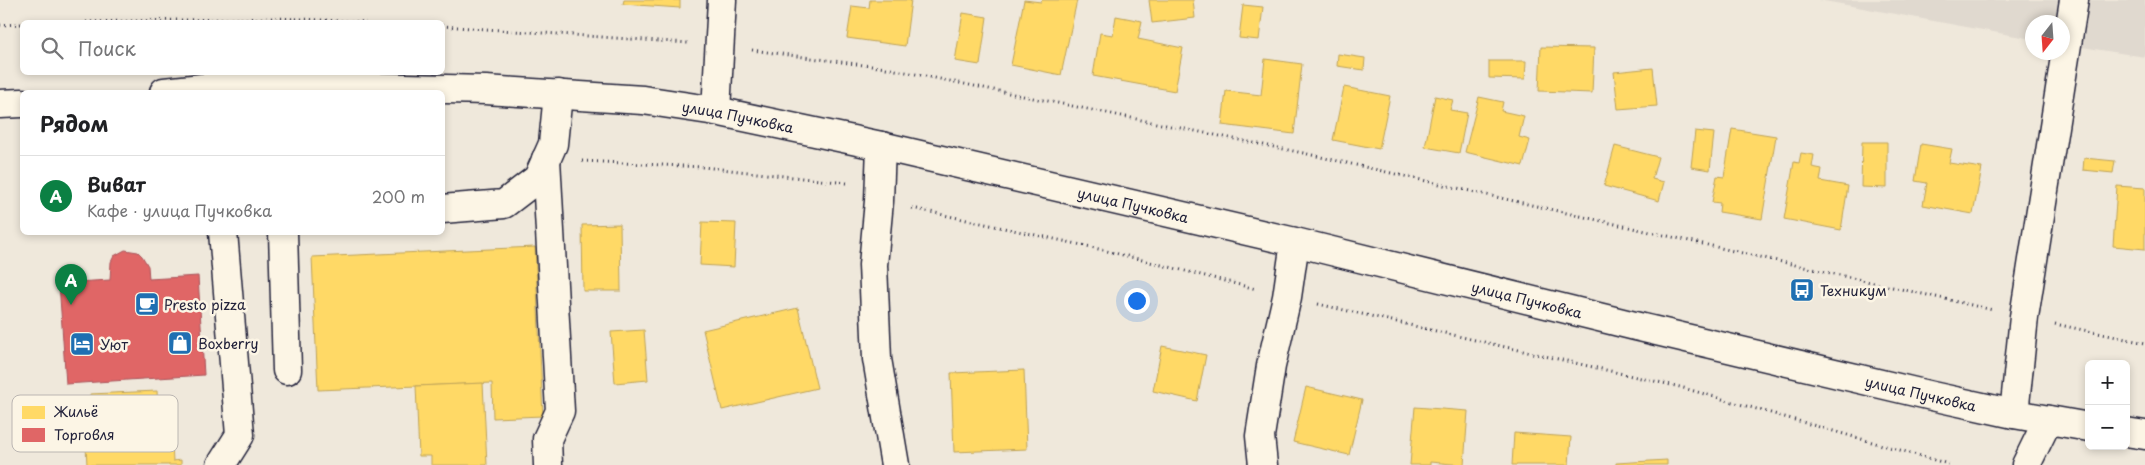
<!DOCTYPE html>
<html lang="ru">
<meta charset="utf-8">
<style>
:root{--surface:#fff;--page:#f6f6f6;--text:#202124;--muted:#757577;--line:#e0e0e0;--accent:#0b8043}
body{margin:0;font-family:"Playpen Sans",sans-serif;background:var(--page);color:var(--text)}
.controls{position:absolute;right:15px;bottom:15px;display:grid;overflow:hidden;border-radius:8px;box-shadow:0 2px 8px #0003}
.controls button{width:45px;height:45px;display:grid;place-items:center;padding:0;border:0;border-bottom:1px solid var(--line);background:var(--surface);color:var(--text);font:25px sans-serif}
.compass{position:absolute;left:2025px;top:15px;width:45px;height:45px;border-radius:50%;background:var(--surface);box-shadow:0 2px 8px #0003;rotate:197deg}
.you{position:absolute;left:1136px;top:300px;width:18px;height:18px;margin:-12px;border:4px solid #fff;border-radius:50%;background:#1a73e8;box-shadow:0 0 0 8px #1a73e833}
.badge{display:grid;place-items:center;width:32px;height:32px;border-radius:50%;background:var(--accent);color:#fff;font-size:16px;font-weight:700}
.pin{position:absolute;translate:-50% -41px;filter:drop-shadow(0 1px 2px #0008)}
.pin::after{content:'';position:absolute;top:26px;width:18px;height:15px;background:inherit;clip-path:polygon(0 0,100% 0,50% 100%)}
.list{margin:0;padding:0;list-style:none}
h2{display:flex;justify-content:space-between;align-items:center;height:65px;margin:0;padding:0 20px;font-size:21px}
h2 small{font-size:16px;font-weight:400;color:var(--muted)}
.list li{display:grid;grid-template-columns:32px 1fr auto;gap:15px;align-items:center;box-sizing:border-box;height:80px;padding:0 20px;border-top:1px solid var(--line)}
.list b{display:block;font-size:19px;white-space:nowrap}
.list p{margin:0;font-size:16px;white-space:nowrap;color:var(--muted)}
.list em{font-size:16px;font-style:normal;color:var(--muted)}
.icon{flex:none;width:28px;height:28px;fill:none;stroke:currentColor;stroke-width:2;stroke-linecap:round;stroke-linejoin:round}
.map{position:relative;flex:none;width:2145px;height:465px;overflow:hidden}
.search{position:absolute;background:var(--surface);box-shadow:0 2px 8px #0003;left:20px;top:20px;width:425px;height:55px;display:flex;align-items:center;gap:12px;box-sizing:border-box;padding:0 18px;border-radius:8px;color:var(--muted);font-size:19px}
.panel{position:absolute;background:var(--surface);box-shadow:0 2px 8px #0003;left:20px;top:90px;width:425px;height:145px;border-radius:8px}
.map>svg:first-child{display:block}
.built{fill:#e0d9cf}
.homes{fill:#ffd966;stroke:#bda259}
.shops{fill:#e06666;stroke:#a75259}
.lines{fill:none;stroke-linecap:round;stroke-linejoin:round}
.minor-casing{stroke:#22223b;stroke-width:31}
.major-casing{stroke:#22223b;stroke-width:31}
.path{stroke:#22223b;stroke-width:3;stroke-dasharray:1 4;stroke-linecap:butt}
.minor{stroke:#fcf5e5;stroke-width:28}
.major{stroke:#fcf5e5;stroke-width:28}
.labels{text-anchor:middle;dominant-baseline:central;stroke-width:5;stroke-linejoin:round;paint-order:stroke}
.street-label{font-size:14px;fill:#22223b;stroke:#fcf5e5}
.poi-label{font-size:14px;fill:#22223b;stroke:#fcf5e5;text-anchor:start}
.key{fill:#fcf5e5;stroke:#bbb6b2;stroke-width:1}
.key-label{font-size:14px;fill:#22223b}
</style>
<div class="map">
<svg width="2145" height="465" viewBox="0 0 2145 465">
<rect width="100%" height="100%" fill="#efe8db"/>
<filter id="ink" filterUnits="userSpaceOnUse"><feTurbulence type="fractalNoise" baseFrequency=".02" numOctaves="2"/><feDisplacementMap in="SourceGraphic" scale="10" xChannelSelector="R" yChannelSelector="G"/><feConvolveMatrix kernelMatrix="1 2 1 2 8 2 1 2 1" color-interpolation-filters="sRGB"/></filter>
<g filter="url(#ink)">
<polygon class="built" points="1819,0 2145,0 2145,57 2063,44 2062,22 2032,22 2032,39"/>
<g class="homes">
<polygon points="624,0 680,0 680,8 623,4"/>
<polygon points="870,0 911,0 905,46 847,38 852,6 869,8"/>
<polygon points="1024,0 1041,2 1042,0 1077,0 1061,75 1011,65"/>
<polygon points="1149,0 1193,0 1195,18 1152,23"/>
<polygon points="1243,5 1263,7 1259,40 1239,38"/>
<polygon points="963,13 987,17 980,65 955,61"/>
<polygon points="1116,16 1142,21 1138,39 1183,48 1175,91 1093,76 1100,33 1113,35"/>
<polygon points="1541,47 1594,48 1592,93 1539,91"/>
<polygon points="1338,54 1365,58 1364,70 1337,66"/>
<polygon points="1265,59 1302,64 1294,134 1222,125 1226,91 1261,95"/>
<polygon points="1489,61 1526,61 1525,79 1489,78"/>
<polygon points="1653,68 1657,106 1618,109 1614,72"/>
<polygon points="1344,87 1390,96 1379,149 1333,140"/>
<polygon points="1435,96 1453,100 1450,110 1467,113 1459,153 1425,147"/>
<polygon points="1479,97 1503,102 1501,111 1524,116 1519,137 1530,140 1523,166 1465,152"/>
<polygon points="1732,129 1776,136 1762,219 1719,212 1720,203 1712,202 1717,176 1724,177"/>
<polygon points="1695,131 1714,133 1710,170 1691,167"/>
<polygon points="1862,142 1887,142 1887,188 1861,187"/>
<polygon points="1921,144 1952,149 1949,163 1982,168 1973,214 1923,205 1927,183 1915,181"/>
<polygon points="1615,146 1658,157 1652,179 1664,182 1659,201 1604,186"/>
<polygon points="1801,153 1814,155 1812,167 1822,169 1820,181 1848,186 1841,230 1784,219 1794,162 1799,163"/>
<polygon points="2084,158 2115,161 2113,173 2083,170"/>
<polygon points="2117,186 2145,188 2145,249 2113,246"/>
<polygon points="702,222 736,223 734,267 700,265"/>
<polygon points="620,224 621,291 583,291 582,225"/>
<polygon points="535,247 543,416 493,418 492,383 318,390 312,257"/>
<polygon points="798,308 817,388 722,410 703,330"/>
<polygon points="644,330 648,380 615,383 611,332"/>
<polygon points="1162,346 1206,355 1197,401 1153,391"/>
<polygon points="1024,370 1027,449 954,452 951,373"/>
<polygon points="483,383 487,465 431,465 431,456 419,456 416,386"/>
<polygon points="1306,387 1362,400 1349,455 1293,442"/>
<polygon points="157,391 159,427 171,427 173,461 181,460 181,465 87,465 85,428 92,428 90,394"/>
<polygon points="1415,407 1468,411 1464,465 1430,462 1430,465 1410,465"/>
<polygon points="1514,433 1571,437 1569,465 1512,465"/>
<polygon points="1667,460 1667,465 1616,465 1616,463"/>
</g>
<polygon class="shops" points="125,250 138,252 142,256 148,266 149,279 198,276 204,375 66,384 59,283 110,280 111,262 114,256"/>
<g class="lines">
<defs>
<g id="minor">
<polyline points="716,111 722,0"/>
<polyline points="881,146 879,201 873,265 877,359 895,465"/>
<polyline points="546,159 560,411 547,439 548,465"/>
<polyline points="442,209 504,204 538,178 553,144 558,94"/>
<polyline points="283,232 287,370"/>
<polyline points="2014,414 2024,317 2074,0"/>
<polyline points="221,465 240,435 223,232"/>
<polyline points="1263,465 1260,436 1271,366 1287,297 1295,242"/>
<polyline points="2026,465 2048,420"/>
</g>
<g id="major">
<path id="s1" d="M 164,92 L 211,87 L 326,86 L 486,90 L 643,100 L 716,111 L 881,146 L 1295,242 L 1635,326 L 1932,396 L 2014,414 L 2089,427"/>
<polyline points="0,104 22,103"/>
<polyline points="2126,432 2145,435"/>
</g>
</defs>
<use href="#minor" class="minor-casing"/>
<use href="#major" class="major-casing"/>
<g class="path">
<polyline points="86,22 277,18 366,22"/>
<polyline points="0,25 22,24"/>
<polyline points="442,26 688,43"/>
<polyline points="752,50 886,68 1303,153 1993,310"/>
<polyline points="582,161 703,167 847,183"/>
<polyline points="912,208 1091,247 1256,289"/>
<polyline points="1318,304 1680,387 1952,465"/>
<polyline points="2055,324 2145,343"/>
</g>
<use href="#minor" class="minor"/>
<use href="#major" class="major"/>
</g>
</g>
<defs>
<symbol id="bus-square" viewBox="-11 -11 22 22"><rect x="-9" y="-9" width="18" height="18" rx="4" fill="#1f6fb2" stroke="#fcf5e5"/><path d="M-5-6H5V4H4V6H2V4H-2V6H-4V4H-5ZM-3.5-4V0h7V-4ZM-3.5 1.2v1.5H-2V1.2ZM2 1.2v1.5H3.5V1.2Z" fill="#fff"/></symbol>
<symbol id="cafe-square" viewBox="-11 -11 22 22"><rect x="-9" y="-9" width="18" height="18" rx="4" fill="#1f6fb2" stroke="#fcf5e5"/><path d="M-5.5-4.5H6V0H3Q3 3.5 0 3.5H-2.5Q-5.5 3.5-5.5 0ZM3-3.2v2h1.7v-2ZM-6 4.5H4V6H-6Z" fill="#fff"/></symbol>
<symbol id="shop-square" viewBox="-11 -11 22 22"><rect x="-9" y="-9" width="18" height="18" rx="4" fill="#1f6fb2" stroke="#fcf5e5"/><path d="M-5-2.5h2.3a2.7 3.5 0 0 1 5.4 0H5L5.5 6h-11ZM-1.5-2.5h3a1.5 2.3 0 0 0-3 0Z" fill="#fff"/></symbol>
<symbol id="hotel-square" viewBox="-11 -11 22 22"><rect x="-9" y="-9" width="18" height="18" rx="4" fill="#1f6fb2" stroke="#fcf5e5"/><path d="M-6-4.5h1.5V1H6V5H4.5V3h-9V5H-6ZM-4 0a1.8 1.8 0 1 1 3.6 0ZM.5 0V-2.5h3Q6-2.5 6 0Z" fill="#fff"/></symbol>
</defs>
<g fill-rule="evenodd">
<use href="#bus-square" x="1788" y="276" width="28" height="28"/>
<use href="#cafe-square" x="133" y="290" width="28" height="28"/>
<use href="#shop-square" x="166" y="329" width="28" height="28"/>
<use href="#hotel-square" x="68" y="330" width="28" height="28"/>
</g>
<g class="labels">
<g class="street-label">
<text stroke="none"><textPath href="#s1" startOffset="576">улица Пучковка</textPath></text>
<text stroke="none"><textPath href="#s1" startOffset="981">улица Пучковка</textPath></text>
<text stroke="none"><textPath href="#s1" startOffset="1386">улица Пучковка</textPath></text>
<text stroke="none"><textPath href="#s1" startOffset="1791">улица Пучковка</textPath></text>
</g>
<g class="poi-label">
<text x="1820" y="290">Техникум</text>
<text x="164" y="304">Presto pizza</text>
<text x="198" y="343">Boxberry</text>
<text x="100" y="344">Уют</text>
</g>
</g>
<rect x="12" y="395" width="166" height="57" rx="8" class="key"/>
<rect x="22" y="406" width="23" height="13" fill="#ffd966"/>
<rect x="22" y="428" width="23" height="14" fill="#e06666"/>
<g class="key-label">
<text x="54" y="417">Жильё</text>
<text x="54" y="440">Торговля</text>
</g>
</svg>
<div class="controls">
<button>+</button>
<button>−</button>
</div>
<svg class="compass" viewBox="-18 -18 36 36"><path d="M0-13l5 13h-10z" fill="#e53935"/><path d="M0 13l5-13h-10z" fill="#757577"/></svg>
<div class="you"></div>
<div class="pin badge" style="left:71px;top:305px">A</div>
<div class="search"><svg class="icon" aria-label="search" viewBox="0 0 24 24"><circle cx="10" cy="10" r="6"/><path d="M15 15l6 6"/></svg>Поиск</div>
<section class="panel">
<h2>Рядом<small></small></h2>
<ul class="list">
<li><span class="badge">A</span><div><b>Виват</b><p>Кафе · улица Пучковка</p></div><em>200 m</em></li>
</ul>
</section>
</div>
